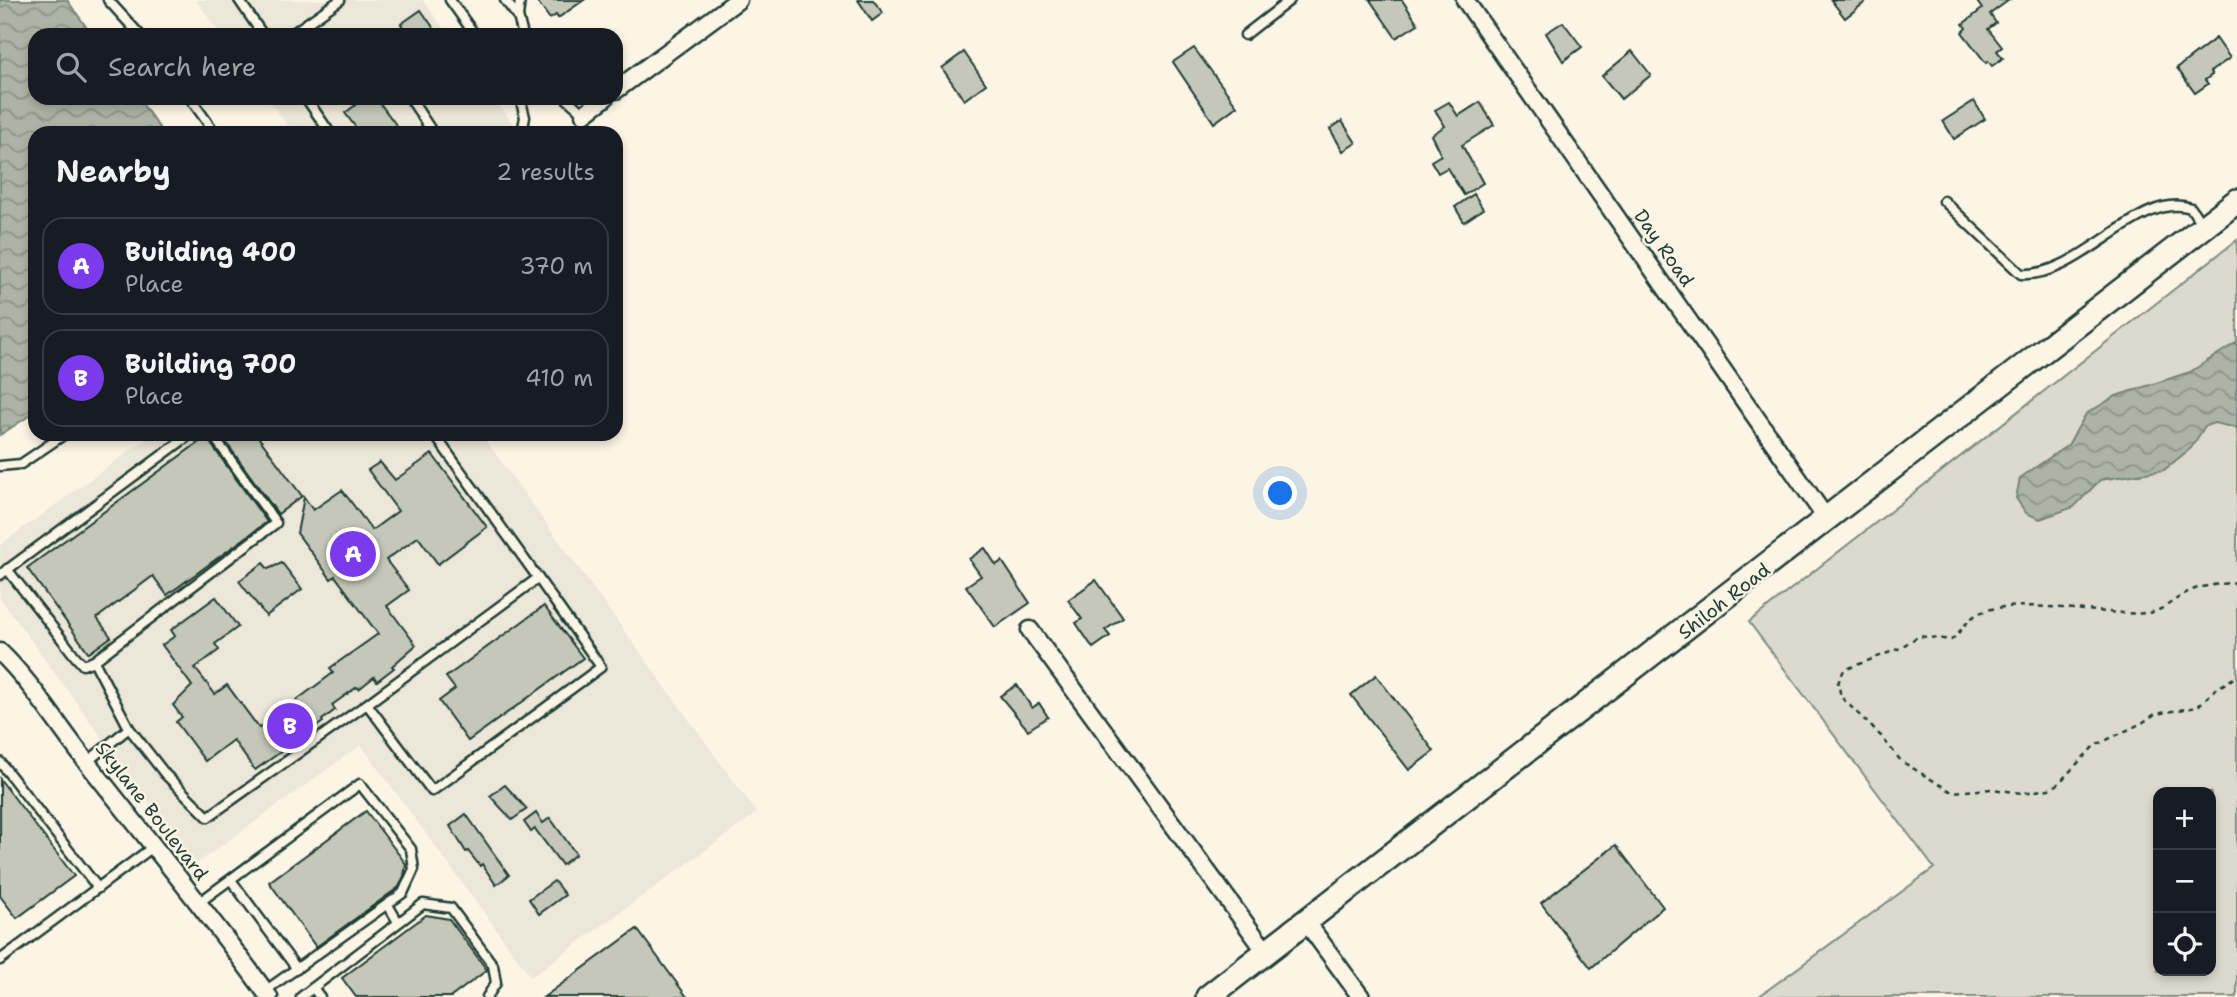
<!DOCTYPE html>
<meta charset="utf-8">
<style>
:root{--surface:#171b24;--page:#242831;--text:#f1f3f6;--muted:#9ea1a6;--line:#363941;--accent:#7c3aed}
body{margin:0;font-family:"Shantell Sans",sans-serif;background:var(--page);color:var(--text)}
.controls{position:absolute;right:21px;bottom:21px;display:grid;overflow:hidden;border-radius:14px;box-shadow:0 4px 10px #0003}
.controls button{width:63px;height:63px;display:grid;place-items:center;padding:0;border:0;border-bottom:2px solid var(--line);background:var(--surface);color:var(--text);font:35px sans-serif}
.you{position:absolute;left:1281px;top:494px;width:24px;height:24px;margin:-18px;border:5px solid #fff;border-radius:50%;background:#1a73e8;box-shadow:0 0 0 10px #1a73e833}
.badge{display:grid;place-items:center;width:46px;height:46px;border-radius:50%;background:var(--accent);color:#fff;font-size:23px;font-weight:700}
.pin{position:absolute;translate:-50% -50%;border:4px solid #fff;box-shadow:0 2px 7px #0006}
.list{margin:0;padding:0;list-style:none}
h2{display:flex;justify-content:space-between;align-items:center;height:91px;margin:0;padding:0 28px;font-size:30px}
h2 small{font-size:23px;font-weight:400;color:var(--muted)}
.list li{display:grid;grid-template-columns:46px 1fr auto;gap:21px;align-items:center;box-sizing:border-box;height:98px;margin:0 14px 14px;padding:0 14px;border:2px solid var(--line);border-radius:21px}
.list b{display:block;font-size:26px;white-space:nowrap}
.list p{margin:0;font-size:23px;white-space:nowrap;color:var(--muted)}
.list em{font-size:23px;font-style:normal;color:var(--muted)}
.icon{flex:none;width:38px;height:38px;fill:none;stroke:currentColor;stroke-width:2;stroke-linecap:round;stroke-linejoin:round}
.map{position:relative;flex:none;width:2237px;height:997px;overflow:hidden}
.search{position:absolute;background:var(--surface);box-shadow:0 4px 10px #0003;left:28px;top:28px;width:595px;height:77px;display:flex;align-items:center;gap:18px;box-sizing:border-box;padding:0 24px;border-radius:21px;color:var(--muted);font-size:26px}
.panel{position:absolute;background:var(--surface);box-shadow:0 4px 10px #0003;left:28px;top:126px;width:595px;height:315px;border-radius:21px}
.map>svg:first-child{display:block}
.built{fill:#ece7d8}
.grass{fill:#dcdacc;stroke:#7e8c80;stroke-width:2;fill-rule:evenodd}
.water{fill:url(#water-waves);stroke:#758479;stroke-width:2}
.building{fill:#c5c7b9;stroke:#1f3d34;stroke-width:2}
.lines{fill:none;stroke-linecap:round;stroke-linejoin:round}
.lane-casing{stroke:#1f3d34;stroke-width:13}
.street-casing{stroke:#1f3d34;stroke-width:21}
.secondary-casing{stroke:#1f3d34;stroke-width:28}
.path{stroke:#1f3d34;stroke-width:2.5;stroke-dasharray:5 5;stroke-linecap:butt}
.lane{stroke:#fcf5e5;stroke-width:8}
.street{stroke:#fcf5e5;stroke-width:16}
.secondary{stroke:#fcf5e5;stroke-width:23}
.labels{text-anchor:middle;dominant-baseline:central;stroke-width:5;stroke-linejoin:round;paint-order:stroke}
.street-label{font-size:19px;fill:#1f3d34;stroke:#fcf5e5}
</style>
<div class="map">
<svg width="2237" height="997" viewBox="0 0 2237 997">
<defs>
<pattern id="water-waves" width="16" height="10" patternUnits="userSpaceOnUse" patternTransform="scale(1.75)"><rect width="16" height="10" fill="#aeb3a7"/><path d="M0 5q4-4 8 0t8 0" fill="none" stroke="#8d9389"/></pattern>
</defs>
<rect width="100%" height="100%" fill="#fcf5e5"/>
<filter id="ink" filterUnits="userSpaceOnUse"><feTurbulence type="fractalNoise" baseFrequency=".0143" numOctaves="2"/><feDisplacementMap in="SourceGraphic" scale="14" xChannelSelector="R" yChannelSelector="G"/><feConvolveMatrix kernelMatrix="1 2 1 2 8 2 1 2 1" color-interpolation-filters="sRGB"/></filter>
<g filter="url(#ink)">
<g class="built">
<polygon points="196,0 423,0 448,35 221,35"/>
<polygon points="267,98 494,98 520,133 293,133"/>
<polygon points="153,434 481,434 757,813 531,977 361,745 195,865 0,598 0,545"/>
</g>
<path class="grass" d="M 2237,240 L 2237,997 L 1758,997 L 1934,868 L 1749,622 ZM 2158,792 L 2211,792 L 2211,971 L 2158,971 Z"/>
<g class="water">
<polygon points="0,0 67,0 92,35 35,35 35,98 138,98 163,133 35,133 35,412 0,435"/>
<polygon points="2237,342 2237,428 2214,423 2205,426 2191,448 2164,470 2100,480 2074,507 2040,519 2026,513 2016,498 2020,478 2068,445 2086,414 2116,396 2190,372"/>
</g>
<g class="building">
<polygon points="536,0 584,0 558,18 556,15 550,19"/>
<polygon points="858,0 873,0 883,13 872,21"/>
<polygon points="1370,0 1402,0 1418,24 1396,38"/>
<polygon points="1831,0 1868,0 1845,18"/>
<polygon points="1976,0 2009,0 1990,14 1996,23 1988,29 2002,47 1997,51 2003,58 1992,66 1988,61 1986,63 1962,32 1966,28 1963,24 1982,9"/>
<polygon points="421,10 435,30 428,35 409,35 401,24"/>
<polygon points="1563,22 1582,47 1563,61 1546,33"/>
<polygon points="2216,38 2230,58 2210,72 2212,75 2205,80 2208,84 2195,93 2177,68"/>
<polygon points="1194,48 1237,106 1214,123 1173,62"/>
<polygon points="1632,51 1651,75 1621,99 1602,76"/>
<polygon points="964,52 986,84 964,100 942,68"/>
<polygon points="365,98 376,98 402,133 360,133 345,113"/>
<polygon points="1974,101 1985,119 1954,139 1943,121"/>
<polygon points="1449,102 1458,116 1480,102 1494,125 1462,145 1483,183 1464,195 1447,168 1438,173 1431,161 1441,155 1431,135 1445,126 1435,110"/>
<polygon points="1342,121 1356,143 1343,151 1330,129"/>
<polygon points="1474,194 1483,209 1464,222 1455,207"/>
<polygon points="220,434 256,434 302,496 278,514"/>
<polygon points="206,437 267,522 167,595 153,576 97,618 111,637 89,653 27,568"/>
<polygon points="432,454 487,527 438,564 418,537 386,560 409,590 387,606 416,645 392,666 394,668 377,681 374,677 359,689 357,687 332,705 335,710 322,720 323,722 255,770 233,740 205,761 176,722 182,717 173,705 192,686 162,645 175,636 171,630 216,597 238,627 215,644 219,650 195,668 215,694 227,685 259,728 333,673 330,668 378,634 335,576 331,579 297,533 304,497 313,510 342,490 372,530 398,511 368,470 380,462 395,480"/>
<polygon points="985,548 996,565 1002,561 1030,603 995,627 966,586 981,576 969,559"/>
<polygon points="263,563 268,569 282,563 302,589 266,616 239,581"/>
<polygon points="1096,580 1123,618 1105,630 1110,636 1093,648 1076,623 1082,619 1068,600"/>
<polygon points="544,606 583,658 468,741 439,701 455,689 446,677"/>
<polygon points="1376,675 1434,751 1409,770 1351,695"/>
<polygon points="1017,685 1032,708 1039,703 1048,717 1028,730 1000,696"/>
<polygon points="0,779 74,876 17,918 0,896"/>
<polygon points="505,785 527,809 512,820 490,796"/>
<polygon points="366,811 406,864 404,876 399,887 316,947 269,882"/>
<polygon points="536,813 543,823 550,818 576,854 562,865 535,829 531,832 524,822"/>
<polygon points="466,814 509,875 496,885 482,864 480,866 468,851 466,852 450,826"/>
<polygon points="1616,845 1663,907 1591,968 1541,903"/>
<polygon points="554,881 565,895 539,914 529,899"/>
<polygon points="426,915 449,919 487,970 451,997 356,997 342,978"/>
<polygon points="637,929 687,997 544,997"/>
</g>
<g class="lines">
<defs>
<g id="lane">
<polyline points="108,0 140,35"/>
<polyline points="239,0 263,35"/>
<polyline points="450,0 475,35"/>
<polyline points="505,0 518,17"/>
<polyline points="520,0 518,17 523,35"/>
<polyline points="290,35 340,0"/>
<polyline points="1245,35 1290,0"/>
<polyline points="190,98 215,133"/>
<polyline points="306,98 330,133"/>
<polyline points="410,98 433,133"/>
<polyline points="520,98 525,117 522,133"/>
<polyline points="566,98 584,114"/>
<path d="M 1944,201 L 2021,274 C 2081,278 2139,190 2191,208 L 2202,225"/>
<polyline points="434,434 538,578"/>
<polyline points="0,466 21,464 65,434"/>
<polyline points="7,569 75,656 83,665 94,661 276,523 212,434"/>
<polyline points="0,575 191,434"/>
<polyline points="94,661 129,728"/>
<polyline points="0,762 98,888"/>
<polyline points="87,762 129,728 165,774 208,817 367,704 432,791 601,667 538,578 367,704"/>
<polyline points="231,880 297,969"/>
<polyline points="197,904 360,784 411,849 414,869 403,893 265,991"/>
<polyline points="388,905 398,922"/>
<polyline points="0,960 153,847"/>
<polyline points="313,988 320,997"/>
<polyline points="301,997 423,904 451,908 493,965 496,983 487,997"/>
</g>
<g id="street">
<polyline points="1465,0 1828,521"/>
<polyline points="616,90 738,0"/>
<polyline points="584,114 605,98"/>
<polyline points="1030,630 1267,953"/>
<path d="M 0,652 C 33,684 58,726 86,761 C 148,840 211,916 269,997"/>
<polyline points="1307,923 1361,997"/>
</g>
<polyline id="secondary" points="1208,997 2237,201"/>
</defs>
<use href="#lane" class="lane-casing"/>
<use href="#street" class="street-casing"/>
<use href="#secondary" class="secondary-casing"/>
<path class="path" d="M 2237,582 C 2223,584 2208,585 2195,589 C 2177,595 2166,611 2147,613 C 2106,617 2003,593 1973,617 C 1964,624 1960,633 1951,640 L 1919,636 L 1898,649 L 1844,670 L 1838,683 L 1841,697 L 1881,736 L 1901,761 L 1952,792 L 1992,789 L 2022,793 L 2049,789 L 2057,785 L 2094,746 L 2142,723 L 2155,714 L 2197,707 L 2216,689 L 2237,676"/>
<use href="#lane" class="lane"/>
<use href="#street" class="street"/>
<use href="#secondary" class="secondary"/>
</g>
</g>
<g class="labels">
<g class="street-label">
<text transform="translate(1664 248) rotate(55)">Day Road</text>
<text transform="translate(1724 601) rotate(-38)">Shiloh Road</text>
<text transform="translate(152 811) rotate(52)">Skylane Boulevard</text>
</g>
</g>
</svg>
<div class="controls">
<button>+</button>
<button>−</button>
<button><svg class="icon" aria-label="locate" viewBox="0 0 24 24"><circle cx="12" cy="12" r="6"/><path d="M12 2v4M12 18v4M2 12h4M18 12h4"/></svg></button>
</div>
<div class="you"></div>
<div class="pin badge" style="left:353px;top:554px">A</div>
<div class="pin badge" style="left:290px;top:726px">B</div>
<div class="search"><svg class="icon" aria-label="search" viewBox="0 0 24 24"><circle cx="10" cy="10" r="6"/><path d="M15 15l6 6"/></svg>Search here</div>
<section class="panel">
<h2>Nearby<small>2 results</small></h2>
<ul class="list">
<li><span class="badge">A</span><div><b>Building 400</b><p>Place</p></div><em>370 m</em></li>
<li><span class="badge">B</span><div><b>Building 700</b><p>Place</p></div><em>410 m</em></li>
</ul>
</section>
</div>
